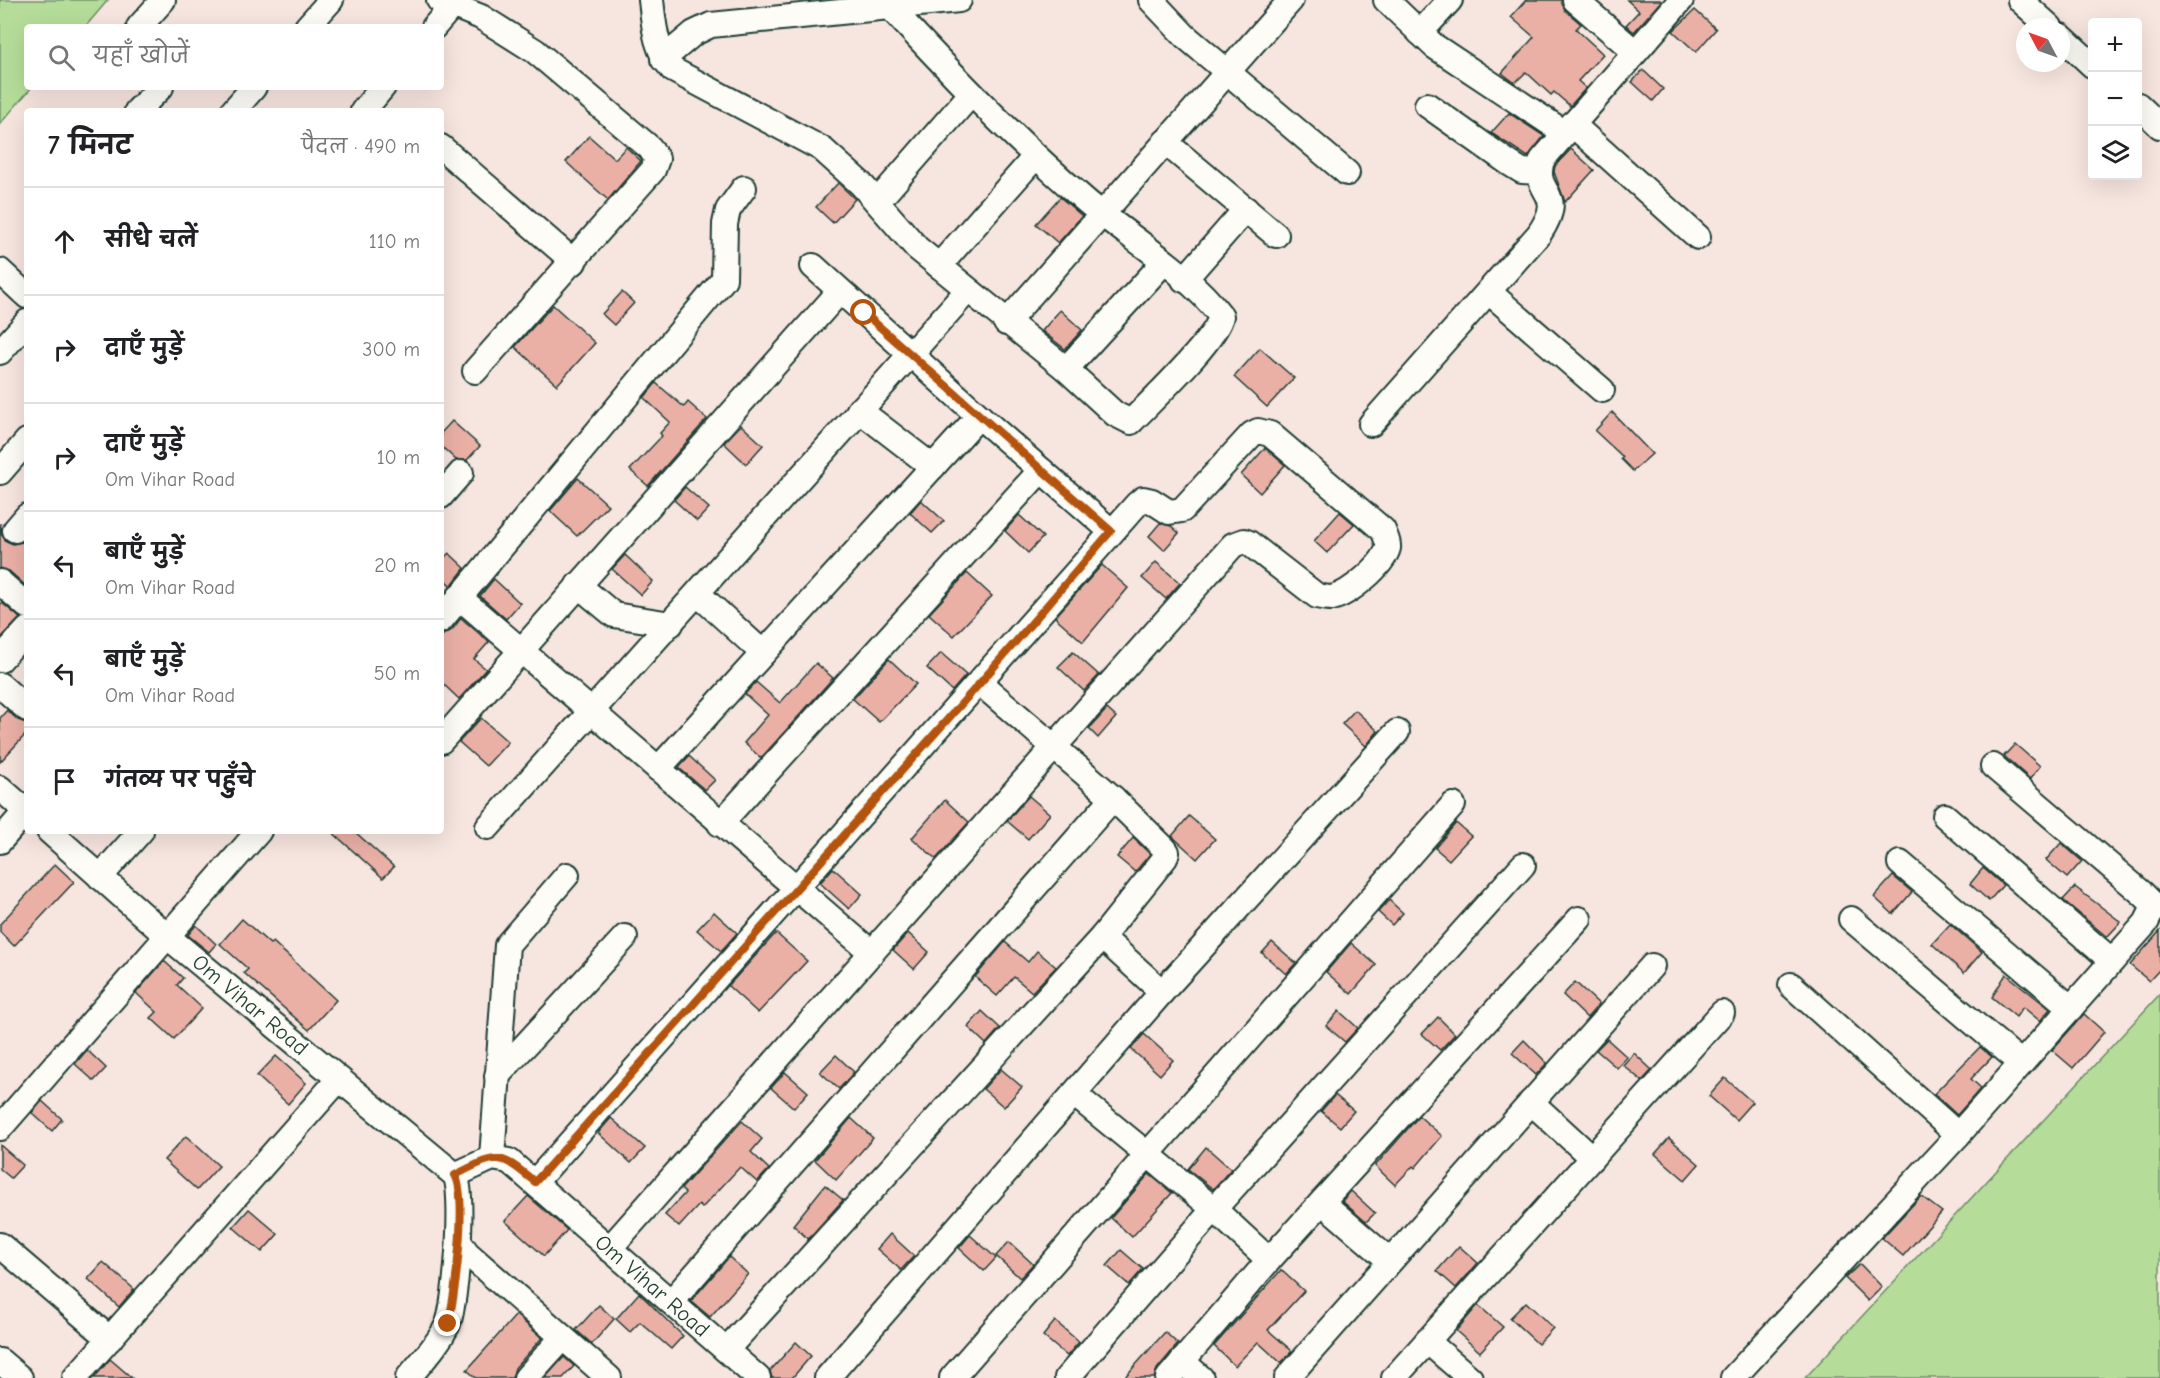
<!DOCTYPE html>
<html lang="hi">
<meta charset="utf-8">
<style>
:root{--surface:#fff;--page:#f2f2f2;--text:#202124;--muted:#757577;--line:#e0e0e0}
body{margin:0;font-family:"Comic Neue","Playpen Sans Deva",sans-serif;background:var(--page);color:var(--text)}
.controls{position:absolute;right:18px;top:18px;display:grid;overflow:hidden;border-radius:6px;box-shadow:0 6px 24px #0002}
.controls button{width:54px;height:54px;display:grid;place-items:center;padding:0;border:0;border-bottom:2px solid var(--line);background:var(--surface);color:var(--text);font:30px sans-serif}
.compass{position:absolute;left:2016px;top:18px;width:54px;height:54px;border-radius:50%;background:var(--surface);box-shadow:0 6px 24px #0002;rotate:311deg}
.stop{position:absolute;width:18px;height:18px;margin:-14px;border:4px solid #b45309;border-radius:50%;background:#fff}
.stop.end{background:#b45309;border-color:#fff;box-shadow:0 2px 6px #0008}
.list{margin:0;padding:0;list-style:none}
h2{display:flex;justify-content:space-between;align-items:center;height:78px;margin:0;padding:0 24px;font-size:26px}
h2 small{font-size:20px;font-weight:400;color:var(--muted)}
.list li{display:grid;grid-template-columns:39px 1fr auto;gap:18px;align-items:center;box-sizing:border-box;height:108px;padding:0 24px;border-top:2px solid var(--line)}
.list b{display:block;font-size:22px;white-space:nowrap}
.list p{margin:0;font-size:20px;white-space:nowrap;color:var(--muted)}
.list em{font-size:20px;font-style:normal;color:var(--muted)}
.icon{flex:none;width:33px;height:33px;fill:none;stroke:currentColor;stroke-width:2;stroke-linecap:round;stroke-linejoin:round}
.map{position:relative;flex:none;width:2160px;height:1378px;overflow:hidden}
.search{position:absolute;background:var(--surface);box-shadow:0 6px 24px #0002;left:24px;top:24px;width:420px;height:66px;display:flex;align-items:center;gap:15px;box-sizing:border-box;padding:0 21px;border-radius:6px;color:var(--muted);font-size:22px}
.panel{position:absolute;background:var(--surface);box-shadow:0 6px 24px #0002;left:24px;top:108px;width:420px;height:726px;border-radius:6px}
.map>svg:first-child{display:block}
.green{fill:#b5dd99;stroke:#6a8d66;stroke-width:1.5}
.building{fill:#eab0a6;stroke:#1f3d34;stroke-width:1.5}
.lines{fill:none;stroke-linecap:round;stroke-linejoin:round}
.minor-casing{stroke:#1f3d34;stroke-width:28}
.minor{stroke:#fdfcf7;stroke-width:24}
.route{stroke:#b45309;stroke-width:8}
.labels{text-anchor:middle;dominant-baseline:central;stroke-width:4.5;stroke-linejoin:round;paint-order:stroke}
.street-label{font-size:22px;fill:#1f3d34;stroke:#fdfcf7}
</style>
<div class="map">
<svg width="2160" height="1378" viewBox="0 0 2160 1378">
<rect width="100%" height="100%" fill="#f7e5df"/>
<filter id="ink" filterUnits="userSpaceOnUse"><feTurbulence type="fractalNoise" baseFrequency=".0167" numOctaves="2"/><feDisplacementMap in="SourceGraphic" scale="12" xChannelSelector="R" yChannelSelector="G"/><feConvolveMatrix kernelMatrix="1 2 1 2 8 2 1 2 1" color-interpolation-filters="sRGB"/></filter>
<g filter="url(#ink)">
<g class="green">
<polygon points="0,0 108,0 85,27 27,27 27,87 32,87 0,124"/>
<polygon points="2160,994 2160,1378 1805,1378"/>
</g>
<g class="building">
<polygon points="1526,0 1561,0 1565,10 1581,24 1576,29 1603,54 1578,81 1586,88 1570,106 1554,92 1551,95 1526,72 1515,83 1502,73 1534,37 1511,17"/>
<polygon points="1627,0 1660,0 1661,1 1634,32 1626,25 1639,11"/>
<polygon points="1695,10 1716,29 1696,52 1673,31"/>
<polygon points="1643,70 1663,89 1653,101 1632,82"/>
<polygon points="1509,113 1544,136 1528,157 1491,133"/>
<polygon points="589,136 615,159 626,147 641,161 608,200 566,162"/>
<polygon points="1571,149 1594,170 1565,202 1554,172 1555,166"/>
<polygon points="838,183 855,199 833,223 816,207"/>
<polygon points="1060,197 1082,216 1058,243 1036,224"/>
<polygon points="622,292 634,303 614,325 602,314"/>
<polygon points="553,305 595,343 557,385 515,347"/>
<polygon points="1060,310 1082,330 1065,349 1042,331"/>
<polygon points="1260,348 1294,378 1267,407 1234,377"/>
<polygon points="656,383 684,407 688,402 707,419 648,486 630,470 662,436 660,433 670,422 644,398"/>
<polygon points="1612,412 1652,454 1633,471 1621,459 1623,457 1595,431"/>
<polygon points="452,421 480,446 467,460 456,460 441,446 441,433"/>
<polygon points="741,425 763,445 746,464 724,443"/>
<polygon points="1265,448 1285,465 1260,493 1241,475"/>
<polygon points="578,478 608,505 577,536 550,511"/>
<polygon points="685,487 709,508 697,521 674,500"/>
<polygon points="921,500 944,521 932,533 910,513"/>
<polygon points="1340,512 1354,524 1327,553 1314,541"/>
<polygon points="1019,515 1043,537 1028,553 1005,531"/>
<polygon points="0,523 1,534 6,541 13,544 22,542 27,546 27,587 9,571 0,568"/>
<polygon points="1160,523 1171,526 1179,533 1164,550 1149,536"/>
<polygon points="449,553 465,568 451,586 441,576 441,561"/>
<polygon points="625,555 653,581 641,595 612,569"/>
<polygon points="1156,562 1180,583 1166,599 1142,578"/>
<polygon points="1102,565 1128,588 1083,642 1055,617"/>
<polygon points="967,573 992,596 954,636 929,614"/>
<polygon points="494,579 520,603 506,619 480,596"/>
<polygon points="2,603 20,618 0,639 0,605"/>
<polygon points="461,618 489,642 474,659 486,669 459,699 441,682 441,636 452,630"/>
<polygon points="1073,652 1099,675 1084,691 1058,667"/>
<polygon points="941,653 966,675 952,691 927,668"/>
<polygon points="889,659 916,684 879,722 853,699"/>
<polygon points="816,663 833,678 761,758 744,743 768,715 745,694 756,682 780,703"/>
<polygon points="1107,709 1116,717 1098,738 1089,729"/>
<polygon points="7,710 18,720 27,723 27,733 0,762 0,718"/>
<polygon points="1355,710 1378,731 1366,746 1342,724"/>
<polygon points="481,718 508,742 486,766 459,742"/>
<polygon points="2015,744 2040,766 2030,779 2004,756"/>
<polygon points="689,756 715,780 705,790 679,768"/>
<polygon points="1029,796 1050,814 1028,839 1007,821"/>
<polygon points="945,800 969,822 936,859 912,838"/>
<polygon points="1189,816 1215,839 1197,859 1172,836"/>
<polygon points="1456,823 1471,836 1449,860 1435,848"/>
<polygon points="331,831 354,831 394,867 383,878"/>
<polygon points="1133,838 1150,854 1135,872 1117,857"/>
<polygon points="2061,843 2082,861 2067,878 2046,860"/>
<polygon points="55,864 74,882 14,946 0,932 0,924"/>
<polygon points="833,868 862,894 849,909 820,883"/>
<polygon points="1983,868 2003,885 1989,901 1970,884"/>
<polygon points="1893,876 1912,892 1893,914 1874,897"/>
<polygon points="2075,887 2121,922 2107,937 2063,900"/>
<polygon points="1389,900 1403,913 1392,925 1378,912"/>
<polygon points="714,912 737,933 721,951 697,930"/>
<polygon points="242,919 270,944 273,942 336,1000 309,1030 244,973 248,969 220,944"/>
<polygon points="1950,924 1982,952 1964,973 1932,944"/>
<polygon points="196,925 216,944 209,952 188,935"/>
<polygon points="2160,931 2160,969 2149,981 2130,965"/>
<polygon points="776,933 807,961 758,1013 728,986"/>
<polygon points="908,933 929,952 914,969 893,950"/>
<polygon points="1005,942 1028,962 1037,951 1056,967 1032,992 1014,977 997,996 975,977"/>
<polygon points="1272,942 1296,963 1286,974 1262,953"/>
<polygon points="1351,943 1376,965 1351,994 1326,972"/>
<polygon points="164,961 183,978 177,985 202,1008 174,1039 151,1018 157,1012 136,993"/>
<polygon points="2006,974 2050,1009 2040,1021 2023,1007 2016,1017 1992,997"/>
<polygon points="1575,982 1599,1004 1587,1018 1563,995"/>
<polygon points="982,1011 1000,1028 986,1044 968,1027"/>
<polygon points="1339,1011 1358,1028 1345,1042 1326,1026"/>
<polygon points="2084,1014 2104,1032 2073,1068 2052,1050"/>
<polygon points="1438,1017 1455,1034 1440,1050 1422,1034"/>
<polygon points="1144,1034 1173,1060 1160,1075 1131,1049"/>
<polygon points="1607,1039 1627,1057 1617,1068 1596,1050"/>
<polygon points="1524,1040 1547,1063 1536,1075 1512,1053"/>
<polygon points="1980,1047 1992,1057 1971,1079 1981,1088 1957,1115 1934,1094"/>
<polygon points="87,1050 106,1068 94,1081 75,1064"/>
<polygon points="1634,1053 1652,1070 1642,1081 1623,1065"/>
<polygon points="836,1055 854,1072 839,1089 820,1072"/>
<polygon points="276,1056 306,1083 288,1104 257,1076"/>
<polygon points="1001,1069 1022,1087 1004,1107 983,1089"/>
<polygon points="785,1072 808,1092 794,1108 771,1088"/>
<polygon points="1725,1078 1752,1102 1736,1120 1709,1096"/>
<polygon points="1335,1095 1354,1111 1340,1127 1321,1111"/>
<polygon points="42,1101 62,1119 52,1131 32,1113"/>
<polygon points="1419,1116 1442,1136 1415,1168 1413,1166 1395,1185 1375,1166"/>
<polygon points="611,1118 645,1148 631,1163 598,1133"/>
<polygon points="851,1118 873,1138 836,1180 815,1160"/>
<polygon points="742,1121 762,1139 751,1152 769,1169 757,1182 740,1167 702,1208 699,1205 679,1227 665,1215 685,1193 681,1189"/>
<polygon points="186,1136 219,1166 197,1190 164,1160"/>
<polygon points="1669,1138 1699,1164 1685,1180 1655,1154"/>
<polygon points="0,1145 23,1165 11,1178 0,1169"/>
<polygon points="1206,1147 1231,1169 1213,1189 1188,1169"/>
<polygon points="1149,1174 1172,1193 1132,1237 1111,1218"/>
<polygon points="825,1185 843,1200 808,1239 793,1225"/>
<polygon points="1351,1191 1375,1213 1366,1222 1342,1201"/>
<polygon points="528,1196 567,1230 544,1256 505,1221"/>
<polygon points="1921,1196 1942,1212 1903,1256 1882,1238"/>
<polygon points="249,1209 278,1234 262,1252 233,1227"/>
<polygon points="890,1234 914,1256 901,1270 877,1249"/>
<polygon points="970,1235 996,1258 984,1271 959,1248"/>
<polygon points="1009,1242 1033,1264 1020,1278 996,1256"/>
<polygon points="1459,1246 1478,1263 1456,1288 1437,1271"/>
<polygon points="1121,1250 1143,1269 1129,1285 1107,1266"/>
<polygon points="729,1257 748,1274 710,1317 691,1301"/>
<polygon points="103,1262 134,1289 119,1307 88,1279"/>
<polygon points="1860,1264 1882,1287 1868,1301 1845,1278"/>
<polygon points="1281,1270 1304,1291 1268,1330 1292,1351 1281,1363 1258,1342 1235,1366 1214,1346"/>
<polygon points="639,1293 683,1336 671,1349 640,1322 630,1332 616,1319"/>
<polygon points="1526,1302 1553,1328 1538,1344 1510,1318"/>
<polygon points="599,1305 614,1319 592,1344 576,1330"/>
<polygon points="1478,1305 1503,1327 1480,1352 1456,1331"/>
<polygon points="516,1315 542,1338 515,1368 512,1378 476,1378 467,1370"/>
<polygon points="1055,1321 1079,1342 1067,1356 1043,1336"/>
<polygon points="1165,1332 1178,1344 1157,1369 1154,1378 1124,1378"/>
<polygon points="796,1342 811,1356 792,1378 772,1378 770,1371"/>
<polygon points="564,1357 574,1366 563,1378 545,1378"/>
<polygon points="110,1359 132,1378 94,1378"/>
</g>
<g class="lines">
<defs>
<g id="minor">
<polyline points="439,0 481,17 535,51 650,148 657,159 653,170 475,371"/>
<path d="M 651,0 C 654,25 655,50 673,70 L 822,149 L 861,184 L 917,248 L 1066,369 L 1115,414 L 1131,422 C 1151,401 1217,339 1221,316 C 1188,272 1128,237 1086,201 C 1016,141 953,76 891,8"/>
<polyline points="1151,0 1185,36 1347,173"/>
<polyline points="1386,0 1434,46 1565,133"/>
<polyline points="1575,0 1634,51"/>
<polyline points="2020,0 2050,27"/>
<polyline points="139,27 163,0"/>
<polyline points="307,27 331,0"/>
<polyline points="434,27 457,0"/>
<polyline points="1420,33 1450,0"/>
<polyline points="2061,36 2092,65"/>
<polyline points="663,59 694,33 711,25 959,0"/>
<polyline points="1427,105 1509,163 1522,171 1539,172"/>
<polyline points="2138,105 2160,126"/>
<polyline points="137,111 161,87"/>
<polyline points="233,111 254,87"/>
<polyline points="363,111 383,87"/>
<polyline points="1572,124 1698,237"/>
<polyline points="1165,142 1276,235"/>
<polyline points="441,147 574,262"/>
<polyline points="877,202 971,94"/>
<polyline points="813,266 979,416 1111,531"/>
<polyline points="939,266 1035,157"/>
<polyline points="0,271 27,296"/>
<polyline points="1184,280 1246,209"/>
<polyline points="1489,292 1602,390"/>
<polyline points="1006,323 1291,0"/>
<polyline points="0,352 27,322"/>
<polyline points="1066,369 1164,262"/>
<polyline points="859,410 933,467"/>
<path d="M 1371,424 L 1539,234 C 1569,189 1531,197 1542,160 L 1681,0"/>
<polyline points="0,472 27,441"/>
<polyline points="441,496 461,473"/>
<polyline points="15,530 27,516"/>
<polyline points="0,582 27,606"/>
<polyline points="578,585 614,615 671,624"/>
<polyline points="698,594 763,653"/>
<polyline points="459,597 872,953"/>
<polyline points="441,620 724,279 725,224 728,210 744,188"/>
<polyline points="0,660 27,630"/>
<polyline points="0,685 27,709"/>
<polyline points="441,741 840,291"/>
<polyline points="658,769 979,416"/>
<polyline points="0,788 27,812"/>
<polyline points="1945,816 2112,961"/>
<polyline points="720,824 1041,470"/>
<polyline points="488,827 967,291"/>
<path d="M 49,831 L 168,937 L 455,1175 C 465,1193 456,1307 447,1326 C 437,1346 422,1361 408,1378"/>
<polyline points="0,841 26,811"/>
<polyline points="1900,863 2071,1008"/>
<polyline points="100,877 141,831"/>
<polyline points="1851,919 2021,1063"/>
<polyline points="1102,937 1162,992"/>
<polyline points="1791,985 1958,1135"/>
<polyline points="497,1076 625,937"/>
<polyline points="1074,1094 1214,1209 1269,1260"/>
<polyline points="1531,1102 1592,1158"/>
<polyline points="0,1128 259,831"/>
<polyline points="492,1158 507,945 567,875"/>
<polyline points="455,1175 492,1158 509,1161 758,1378"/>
<path d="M 535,1182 L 1137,504 L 1143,499 L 1152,501 L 1169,512 L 1182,510 L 1252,434 L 1258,431 L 1270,434 L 1383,530 C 1385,536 1389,542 1388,548 C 1383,566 1349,594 1332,598 C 1327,598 1322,597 1317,596 L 1249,543 L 1244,541 L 1233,545 L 609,1249"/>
<polyline points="1322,1202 1390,1261"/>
<polyline points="460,1243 467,1253 609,1378"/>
<polyline points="0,1245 110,1339"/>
<polyline points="671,1302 1113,798"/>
<polyline points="1427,1341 1470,1378"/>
<polyline points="726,1350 1102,937 1165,858 1167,852 1164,848 1113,798 980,683"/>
<polyline points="0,1361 20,1378"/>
<polyline points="1182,1361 1201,1378"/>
<polyline points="75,1378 339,1079"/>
<polyline points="526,1378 562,1338"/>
<polyline points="827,1378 1162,992 1397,732"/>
<polyline points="952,1378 1453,805"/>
<polyline points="1067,1378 1214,1209 1523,865"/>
<polyline points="1168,1378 1269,1260 1579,919"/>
<polyline points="1287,1378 1652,966"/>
<polyline points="1394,1378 1722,1013"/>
<polyline points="1733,1378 1958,1135 2146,923 2152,911 2152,903 2143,894 1993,766"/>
</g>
</defs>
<use href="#minor" class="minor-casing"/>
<use href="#minor" class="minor"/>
</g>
</g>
<g class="lines" filter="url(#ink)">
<path class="route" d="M 448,1324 C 455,1296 468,1198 455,1175 C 498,1154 498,1151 535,1182 L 980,683 L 1111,531 L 864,313"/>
</g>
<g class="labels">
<g class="street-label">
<text transform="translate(250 1005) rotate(40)">Om Vihar Road</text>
<text transform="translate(652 1286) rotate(41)">Om Vihar Road</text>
</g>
</g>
</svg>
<div class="controls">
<button>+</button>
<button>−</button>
<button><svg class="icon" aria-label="layers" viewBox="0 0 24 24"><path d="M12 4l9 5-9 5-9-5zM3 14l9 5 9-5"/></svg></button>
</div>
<svg class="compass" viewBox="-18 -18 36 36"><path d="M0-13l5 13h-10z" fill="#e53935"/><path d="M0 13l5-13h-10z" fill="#757577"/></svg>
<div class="stop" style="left:864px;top:313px"></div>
<div class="stop end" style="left:448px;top:1324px"></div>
<div class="search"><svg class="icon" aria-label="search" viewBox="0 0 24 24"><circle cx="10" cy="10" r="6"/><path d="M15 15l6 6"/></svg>यहाँ खोजें</div>
<section class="panel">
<h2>7 मिनट<small>पैदल · 490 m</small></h2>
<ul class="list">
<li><svg class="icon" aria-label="ahead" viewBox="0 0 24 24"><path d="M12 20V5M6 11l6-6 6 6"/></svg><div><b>सीधे चलें</b></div><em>110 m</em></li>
<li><svg class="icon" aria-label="right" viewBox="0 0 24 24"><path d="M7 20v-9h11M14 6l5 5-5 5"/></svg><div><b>दाएँ मुड़ें</b></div><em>300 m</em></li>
<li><svg class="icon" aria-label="right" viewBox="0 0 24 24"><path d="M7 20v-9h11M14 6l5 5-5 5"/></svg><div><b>दाएँ मुड़ें</b><p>Om Vihar Road</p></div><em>10 m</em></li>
<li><svg class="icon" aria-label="left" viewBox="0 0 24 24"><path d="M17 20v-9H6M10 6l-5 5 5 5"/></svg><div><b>बाएँ मुड़ें</b><p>Om Vihar Road</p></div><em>20 m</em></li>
<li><svg class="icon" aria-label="left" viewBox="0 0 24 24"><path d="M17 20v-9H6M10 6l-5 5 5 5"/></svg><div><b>बाएँ मुड़ें</b><p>Om Vihar Road</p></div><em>50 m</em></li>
<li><svg class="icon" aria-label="arrive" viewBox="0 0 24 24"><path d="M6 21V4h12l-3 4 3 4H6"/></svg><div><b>गंतव्य पर पहुँचे</b></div></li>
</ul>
</section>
</div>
